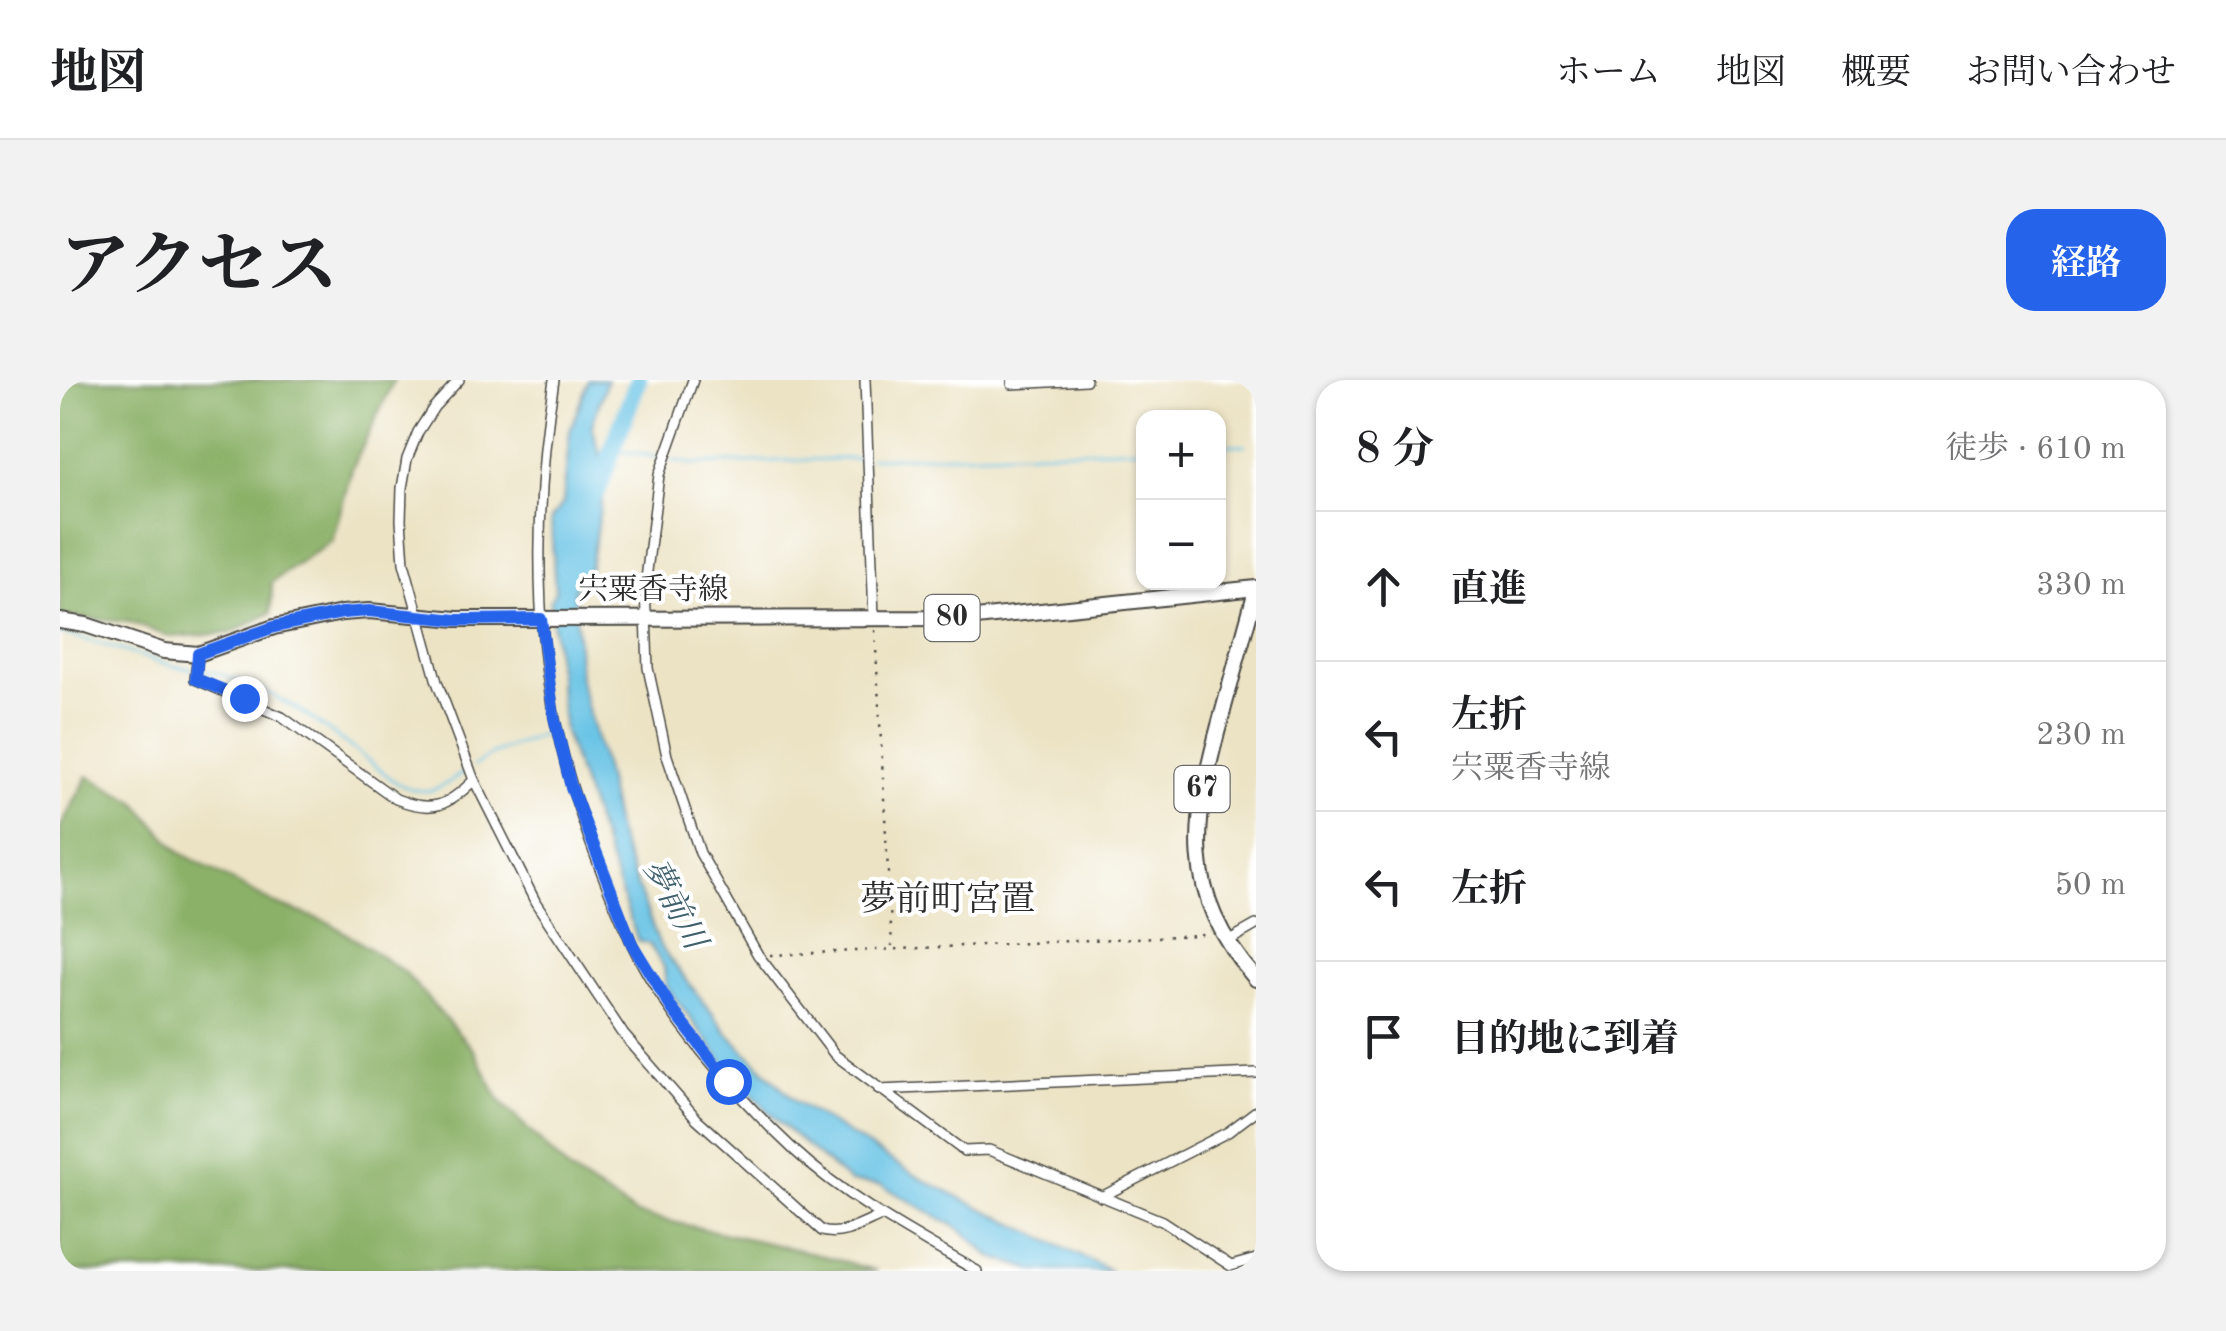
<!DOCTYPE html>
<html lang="ja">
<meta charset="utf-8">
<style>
:root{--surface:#fff;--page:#f2f2f2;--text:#202124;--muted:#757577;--line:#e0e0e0;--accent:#2563eb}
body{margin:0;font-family:"Old Standard TT","Noto Serif JP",serif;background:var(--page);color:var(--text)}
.controls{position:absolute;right:30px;top:30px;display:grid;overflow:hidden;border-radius:20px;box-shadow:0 2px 8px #0004}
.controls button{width:90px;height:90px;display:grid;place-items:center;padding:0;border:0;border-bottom:2px solid var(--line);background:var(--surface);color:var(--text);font:50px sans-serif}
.stop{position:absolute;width:30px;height:30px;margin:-22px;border:8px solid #2563eb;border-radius:50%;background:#fff}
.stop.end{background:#2563eb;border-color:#fff;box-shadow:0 2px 10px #0008}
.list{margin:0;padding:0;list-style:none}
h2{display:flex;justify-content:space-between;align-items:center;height:130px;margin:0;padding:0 40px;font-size:42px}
h2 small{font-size:32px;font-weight:400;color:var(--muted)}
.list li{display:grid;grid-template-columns:65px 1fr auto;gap:30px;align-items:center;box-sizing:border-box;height:150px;padding:0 40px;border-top:2px solid var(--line)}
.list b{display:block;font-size:38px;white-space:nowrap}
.list p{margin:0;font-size:32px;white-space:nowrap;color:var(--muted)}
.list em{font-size:32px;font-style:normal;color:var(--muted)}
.icon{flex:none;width:55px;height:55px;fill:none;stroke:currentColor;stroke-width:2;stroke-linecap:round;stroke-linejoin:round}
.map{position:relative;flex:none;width:1196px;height:891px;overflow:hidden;border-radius:30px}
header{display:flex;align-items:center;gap:60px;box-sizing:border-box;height:140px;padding:0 50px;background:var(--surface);border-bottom:2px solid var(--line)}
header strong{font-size:48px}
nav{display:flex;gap:55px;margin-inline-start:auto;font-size:35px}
.intro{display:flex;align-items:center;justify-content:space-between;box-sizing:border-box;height:240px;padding:0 60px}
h1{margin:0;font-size:70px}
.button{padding:25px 45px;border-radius:30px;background:var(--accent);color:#fff;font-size:35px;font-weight:700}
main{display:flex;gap:60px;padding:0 60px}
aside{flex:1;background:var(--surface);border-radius:30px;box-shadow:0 2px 8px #0004}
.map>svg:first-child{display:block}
.forest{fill:#8bb167;stroke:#5b6e49;stroke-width:2.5}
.water{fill:#67c3e5;stroke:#497788;stroke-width:2.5}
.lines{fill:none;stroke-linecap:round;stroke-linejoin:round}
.stream{stroke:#67c3e5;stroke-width:2.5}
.river{stroke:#67c3e5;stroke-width:18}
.minor-casing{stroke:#484742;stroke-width:12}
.primary-casing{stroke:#484742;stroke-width:18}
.path{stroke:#484742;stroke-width:2.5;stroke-dasharray:2.5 8;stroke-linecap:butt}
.minor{stroke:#fff;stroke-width:9}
.primary{stroke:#fff;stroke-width:14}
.route{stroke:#2563eb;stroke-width:12}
.labels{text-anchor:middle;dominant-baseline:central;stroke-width:8;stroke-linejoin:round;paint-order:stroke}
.shield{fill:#fff;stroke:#6b6b6b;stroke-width:2.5}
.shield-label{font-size:28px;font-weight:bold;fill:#2b2b2b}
.street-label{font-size:30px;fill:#2b2b2b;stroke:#fff}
.water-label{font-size:32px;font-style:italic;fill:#40606c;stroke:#fff}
.quarter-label{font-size:35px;fill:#2b2b2b;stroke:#fff}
</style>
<header>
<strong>地図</strong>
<nav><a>ホーム</a><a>地図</a><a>概要</a><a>お問い合わせ</a></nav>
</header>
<div class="intro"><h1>アクセス</h1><a class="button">経路</a></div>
<main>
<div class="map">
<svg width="1196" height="891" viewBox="0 0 1196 891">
<rect width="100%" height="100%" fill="#fff"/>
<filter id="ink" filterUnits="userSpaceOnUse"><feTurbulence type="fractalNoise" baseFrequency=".01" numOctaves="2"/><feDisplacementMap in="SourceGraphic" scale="20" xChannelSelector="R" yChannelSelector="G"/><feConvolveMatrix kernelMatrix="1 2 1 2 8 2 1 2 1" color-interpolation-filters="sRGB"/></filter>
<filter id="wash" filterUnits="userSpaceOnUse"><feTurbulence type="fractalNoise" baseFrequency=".0048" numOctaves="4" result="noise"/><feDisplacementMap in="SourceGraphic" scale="40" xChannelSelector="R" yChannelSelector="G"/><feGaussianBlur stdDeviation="2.25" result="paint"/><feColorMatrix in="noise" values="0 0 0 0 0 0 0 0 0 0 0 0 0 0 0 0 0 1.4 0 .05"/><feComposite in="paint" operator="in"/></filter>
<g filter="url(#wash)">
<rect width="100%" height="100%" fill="#ece3c4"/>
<g class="forest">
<polygon points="0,0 334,0 292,89 272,161 212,202 211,233 171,253 110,257 69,242 0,236"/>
<polygon points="28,396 76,422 119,472 213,523 270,543 344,592 414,671 440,721 509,791 576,834 753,873 817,891 0,891 0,448"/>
</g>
<polygon class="water" points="528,0 547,0 532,45 546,96 530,186 514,209 520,300 546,396 557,453 600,566 670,656 736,722 860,798 1051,891 976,891 931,877 903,851 821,805 790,802 721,744 673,695 606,606 604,587 589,564 578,561 504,352 490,221 495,211 491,139 503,123 510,51"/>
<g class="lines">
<g class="stream">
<polyline points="1158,65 1185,65"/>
<polyline points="555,70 603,78"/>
<polyline points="810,78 1084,68"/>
<polyline points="611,80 632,84 802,78"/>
<polyline points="0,252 113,286 133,289"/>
<path d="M 141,290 C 219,305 276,356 337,403 C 369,419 380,408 407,390"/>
<polyline points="414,386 432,374 493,351"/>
</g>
<polyline class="river" points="537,112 578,0"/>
</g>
</g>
<g filter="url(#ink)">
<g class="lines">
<defs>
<g id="minor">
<path d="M 399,0 L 374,27 L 358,52 L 347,79 L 342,108 L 341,140 L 344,183 L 377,302 L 414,400 L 476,523 L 564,655 L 637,739 L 762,851 C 782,857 802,844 821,836"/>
<path d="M 494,0 C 477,102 473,238 495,340 C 510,413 540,493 571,562 C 605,636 674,714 734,770 C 787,819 854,855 917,891"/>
<polyline points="633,0 599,95 585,207 588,288 607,376 640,473 698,575 775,675 904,771 929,770 1102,841 1171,886 1196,879"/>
<polyline points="805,0 814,238"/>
<polyline points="952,0 952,4 1026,0"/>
<polyline points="1193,0 1194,0"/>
<path d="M 138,274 L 135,299 L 222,337 L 336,419 C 372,433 387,427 414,400"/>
<polyline points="1166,562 1196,545"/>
<polyline points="819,710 1196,693"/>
<polyline points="1041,817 1168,752 1196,731"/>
</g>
<g id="primary">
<path d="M 1196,210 C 1184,253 1173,295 1161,338 C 1133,441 1120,513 1196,599"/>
<polyline points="0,241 26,245 104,271 138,274 214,247 282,233 309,231 397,239 916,238 1196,208"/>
</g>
</defs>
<use href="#minor" class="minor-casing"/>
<use href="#primary" class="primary-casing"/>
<g class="path">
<polyline points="815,250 832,566"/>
<polyline points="710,575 1139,555 1150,551"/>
</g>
<use href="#minor" class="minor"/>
<use href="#primary" class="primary"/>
</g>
</g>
<g class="lines" filter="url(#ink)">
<polyline class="route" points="184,318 136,299 138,274 214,247 282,233 309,231 397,240 481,239 494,337 511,407 572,564 612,629 668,701"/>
</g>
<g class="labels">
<g class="shield">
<rect x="864.5" y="215" width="55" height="46" rx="8"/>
<rect x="1114.5" y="386" width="55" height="46" rx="8"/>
</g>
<g class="shield-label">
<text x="892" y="238">80</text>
<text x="1142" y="409">67</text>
</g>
<g class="street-label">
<text x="593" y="211">宍粟香寺線</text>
</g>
<g class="water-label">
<text transform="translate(613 525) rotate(62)">夢前川</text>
</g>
<g class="quarter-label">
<text x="888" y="520">夢前町宮置</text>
</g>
</g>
</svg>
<div class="controls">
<button>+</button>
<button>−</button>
</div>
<div class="stop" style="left:668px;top:701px"></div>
<div class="stop end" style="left:184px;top:318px"></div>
</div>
<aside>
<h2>8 分<small>徒歩 · 610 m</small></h2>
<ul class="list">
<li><svg class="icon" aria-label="ahead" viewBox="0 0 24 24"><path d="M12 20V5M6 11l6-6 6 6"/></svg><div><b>直進</b></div><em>330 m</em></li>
<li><svg class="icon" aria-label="left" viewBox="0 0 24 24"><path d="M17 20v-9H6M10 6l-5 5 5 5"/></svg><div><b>左折</b><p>宍粟香寺線</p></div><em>230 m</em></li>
<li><svg class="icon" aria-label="left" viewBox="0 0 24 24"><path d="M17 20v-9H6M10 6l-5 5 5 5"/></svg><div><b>左折</b></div><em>50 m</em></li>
<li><svg class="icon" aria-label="arrive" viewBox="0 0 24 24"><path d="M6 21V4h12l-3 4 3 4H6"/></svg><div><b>目的地に到着</b></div></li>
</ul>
</aside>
</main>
